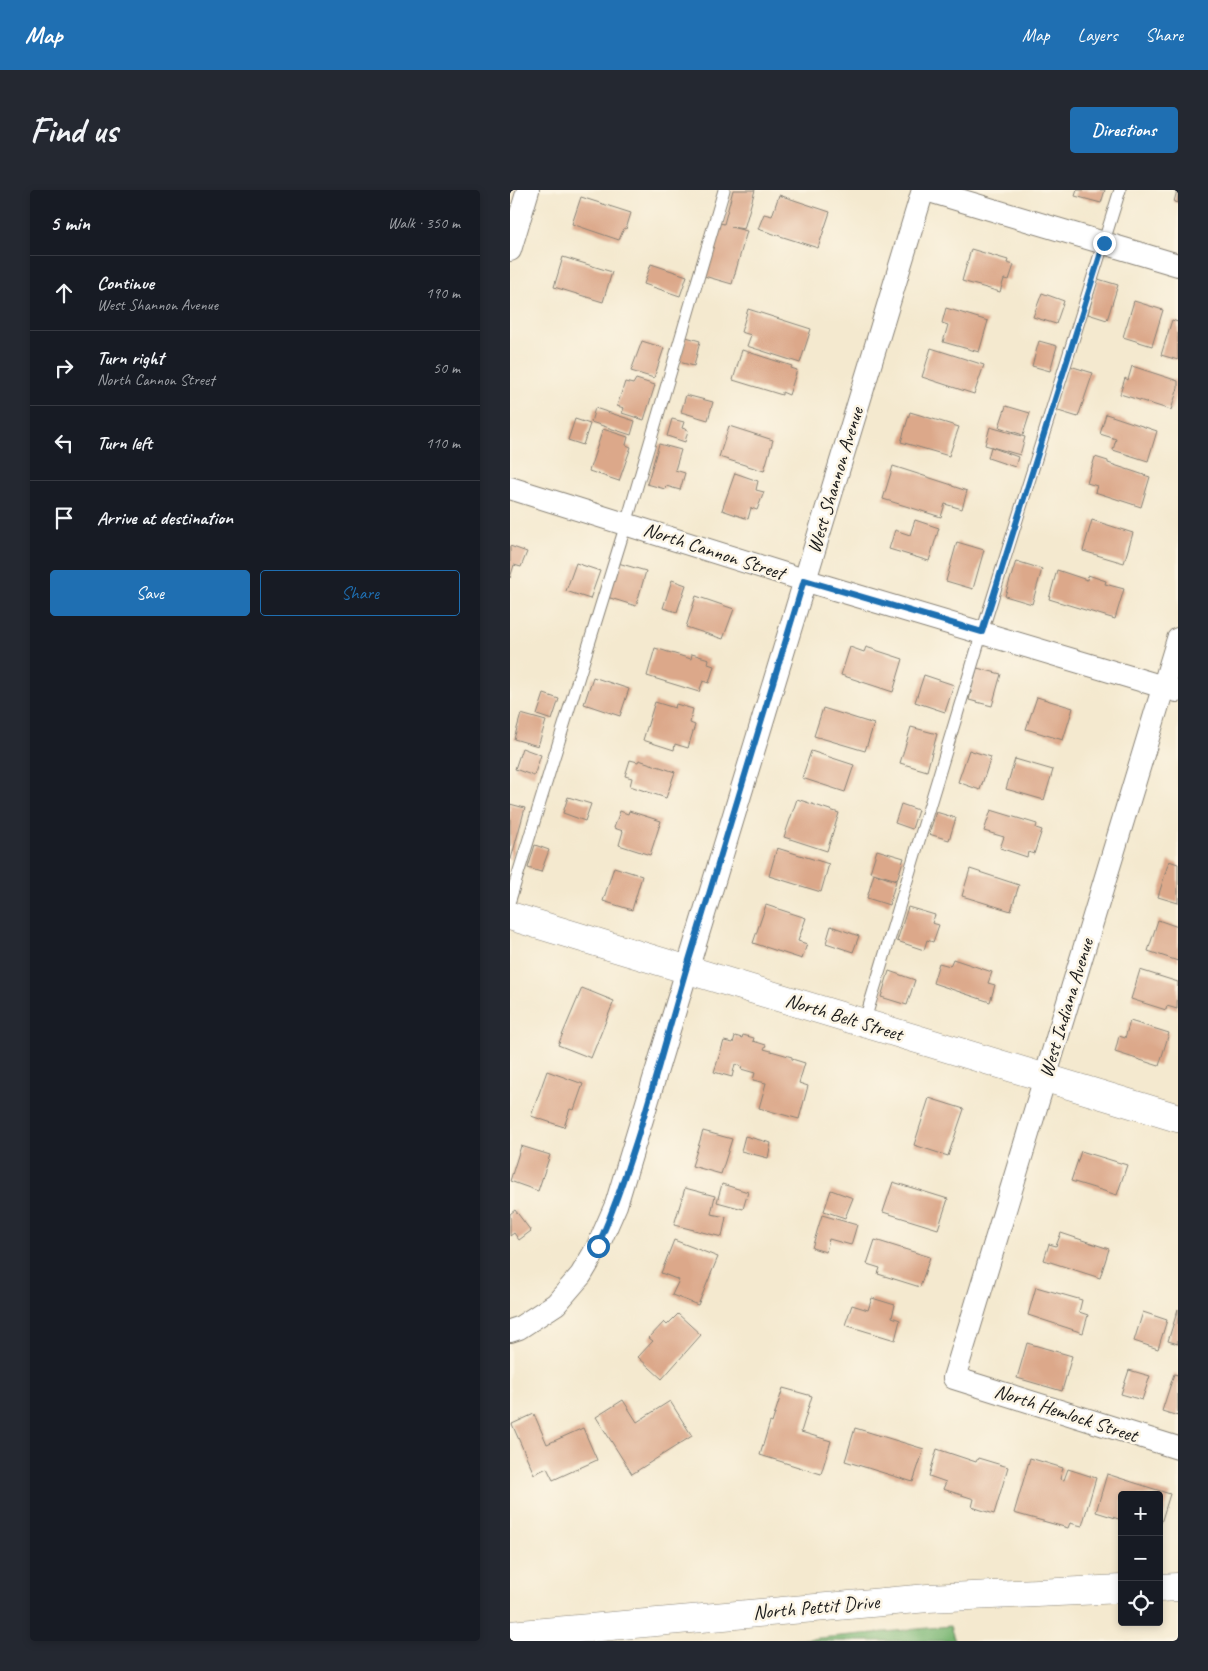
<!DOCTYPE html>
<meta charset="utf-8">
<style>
:root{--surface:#171b24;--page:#242831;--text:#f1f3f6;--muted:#9ea1a6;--line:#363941;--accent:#1f6fb2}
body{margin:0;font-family:Caveat,sans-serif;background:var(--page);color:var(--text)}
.controls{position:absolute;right:15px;bottom:15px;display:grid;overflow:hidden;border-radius:5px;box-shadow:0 2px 8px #0003}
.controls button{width:45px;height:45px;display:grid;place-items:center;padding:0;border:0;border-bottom:1px solid var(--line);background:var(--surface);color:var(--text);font:25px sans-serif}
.stop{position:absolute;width:15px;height:15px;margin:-11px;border:4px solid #1f6fb2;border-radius:50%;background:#fff}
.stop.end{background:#1f6fb2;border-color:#fff;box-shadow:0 1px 5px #0008}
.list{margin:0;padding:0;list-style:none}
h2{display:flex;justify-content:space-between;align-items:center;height:65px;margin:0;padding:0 20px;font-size:21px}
h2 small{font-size:16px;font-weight:400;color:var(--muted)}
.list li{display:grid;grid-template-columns:32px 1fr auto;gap:15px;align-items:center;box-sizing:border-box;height:75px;padding:0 20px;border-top:1px solid var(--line)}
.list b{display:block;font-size:19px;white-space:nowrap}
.list p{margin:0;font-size:16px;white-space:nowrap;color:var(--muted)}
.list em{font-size:16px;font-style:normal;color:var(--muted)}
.actions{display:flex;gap:10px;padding:15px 20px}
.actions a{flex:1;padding:11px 0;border:1px solid var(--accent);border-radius:5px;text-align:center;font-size:18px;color:var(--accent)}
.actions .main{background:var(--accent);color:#fff}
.icon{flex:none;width:28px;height:28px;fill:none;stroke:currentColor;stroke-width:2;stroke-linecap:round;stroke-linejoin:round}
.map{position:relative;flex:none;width:668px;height:1451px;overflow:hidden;border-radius:5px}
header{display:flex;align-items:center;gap:30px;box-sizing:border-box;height:70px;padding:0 25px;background:var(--accent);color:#fff}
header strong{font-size:24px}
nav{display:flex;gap:28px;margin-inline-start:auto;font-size:18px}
.intro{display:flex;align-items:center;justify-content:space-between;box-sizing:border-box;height:120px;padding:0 30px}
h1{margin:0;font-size:35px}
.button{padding:12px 22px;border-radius:5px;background:var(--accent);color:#fff;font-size:18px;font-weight:700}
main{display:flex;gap:30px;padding:0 30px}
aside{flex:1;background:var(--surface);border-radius:5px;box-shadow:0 2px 8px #0003}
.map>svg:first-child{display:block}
.forest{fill:#7cb775;stroke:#4c6a48}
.building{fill:#dca88a}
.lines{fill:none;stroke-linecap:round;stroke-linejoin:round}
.service-casing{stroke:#888276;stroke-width:13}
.minor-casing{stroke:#888276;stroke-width:24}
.tertiary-casing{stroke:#888276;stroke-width:29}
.service{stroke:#fff;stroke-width:11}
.minor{stroke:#fff;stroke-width:22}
.tertiary{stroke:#fff;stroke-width:28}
.route{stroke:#1f6fb2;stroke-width:6}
.labels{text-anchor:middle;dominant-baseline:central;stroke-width:5;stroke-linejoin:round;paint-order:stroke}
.street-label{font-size:20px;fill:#1c1c1c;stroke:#fcf5e5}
</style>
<header>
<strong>Map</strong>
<nav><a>Map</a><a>Layers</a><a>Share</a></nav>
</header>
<div class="intro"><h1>Find us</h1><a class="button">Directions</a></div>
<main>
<aside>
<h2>5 min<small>Walk · 350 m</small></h2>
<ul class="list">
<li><svg class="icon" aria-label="ahead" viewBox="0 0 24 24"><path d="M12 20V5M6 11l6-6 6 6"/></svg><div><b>Continue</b><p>West Shannon Avenue</p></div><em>190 m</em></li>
<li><svg class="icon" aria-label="right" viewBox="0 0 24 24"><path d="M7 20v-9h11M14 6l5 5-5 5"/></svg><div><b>Turn right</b><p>North Cannon Street</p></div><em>50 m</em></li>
<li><svg class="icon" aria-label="left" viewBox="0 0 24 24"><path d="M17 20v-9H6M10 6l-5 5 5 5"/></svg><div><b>Turn left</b></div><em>110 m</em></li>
<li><svg class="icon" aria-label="arrive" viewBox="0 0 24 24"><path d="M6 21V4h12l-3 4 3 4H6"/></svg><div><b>Arrive at destination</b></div></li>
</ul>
<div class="actions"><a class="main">Save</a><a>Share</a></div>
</aside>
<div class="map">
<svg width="668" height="1451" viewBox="0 0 668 1451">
<rect width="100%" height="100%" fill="#fcf5e5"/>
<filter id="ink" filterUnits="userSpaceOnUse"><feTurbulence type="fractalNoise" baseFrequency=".02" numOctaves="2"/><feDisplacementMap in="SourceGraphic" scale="10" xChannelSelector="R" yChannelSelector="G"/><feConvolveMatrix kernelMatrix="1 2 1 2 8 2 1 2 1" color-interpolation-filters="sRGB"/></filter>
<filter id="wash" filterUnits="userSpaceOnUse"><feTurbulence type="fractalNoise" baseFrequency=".0096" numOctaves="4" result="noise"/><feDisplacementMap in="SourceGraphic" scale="20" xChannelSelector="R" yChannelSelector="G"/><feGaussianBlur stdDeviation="1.12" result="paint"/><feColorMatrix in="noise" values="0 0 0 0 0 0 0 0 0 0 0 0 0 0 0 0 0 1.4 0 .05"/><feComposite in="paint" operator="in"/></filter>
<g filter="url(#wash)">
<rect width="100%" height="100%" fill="#f4e9cf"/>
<polygon class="forest" points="440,1436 445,1451 276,1451"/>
<g id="blocks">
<g class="building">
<polygon points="223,0 245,0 234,39 221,37 237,41 222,94 194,86 210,33 214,34"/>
<polygon points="567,0 595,0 591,13 565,6"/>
<polygon points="667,0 668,0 668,13 664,12"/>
<polygon points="269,5 320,22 308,58 248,39 254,24 262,26"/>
<polygon points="71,7 121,23 116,39 114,38 109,50 62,34"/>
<polygon points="461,59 498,70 497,73 504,75 499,90 494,89 490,102 452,91"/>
<polygon points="53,67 102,82 93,112 44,97"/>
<polygon points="141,74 177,86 170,106 134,94"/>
<polygon points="588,89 608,95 597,130 578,124"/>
<polygon points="532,103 554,111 546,134 523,127"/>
<polygon points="624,111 653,120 642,156 613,147"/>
<polygon points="436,118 478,131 469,162 433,152 438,135 432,133"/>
<polygon points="238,119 301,139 290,173 237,156 241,145 231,142"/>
<polygon points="662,130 668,132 668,170 651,165"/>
<polygon points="176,147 190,151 184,176 169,172"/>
<polygon points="132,151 154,158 144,188 121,181"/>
<polygon points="529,151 547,156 540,181 522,176"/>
<polygon points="421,158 474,175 464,204 412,187"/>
<polygon points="232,160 282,176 281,178 287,180 279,205 272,202 272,205 223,190"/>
<polygon points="560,176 583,183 568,227 545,220"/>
<polygon points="622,176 668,191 668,198 661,220 610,204 615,188 618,190"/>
<polygon points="126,189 145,195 134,230 112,223 114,218 107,216 115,192 123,194"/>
<polygon points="176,205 203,212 198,230 171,222"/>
<polygon points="496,216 520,223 513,245 489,237"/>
<polygon points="85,218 125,231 121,245 81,232"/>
<polygon points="400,222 449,237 439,266 391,252"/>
<polygon points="596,224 647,241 638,271 603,260 606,249 590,244"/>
<polygon points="65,229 80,234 73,255 58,250"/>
<polygon points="162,229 174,232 172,238 178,240 175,252 157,246"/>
<polygon points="219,236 263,250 254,281 209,267"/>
<polygon points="480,237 515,247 510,265 475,255"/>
<polygon points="93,239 118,247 116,255 121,257 109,291 79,281"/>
<polygon points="149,254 171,260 165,280 175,283 170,300 156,296 155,299 137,294"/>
<polygon points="481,257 508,267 505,277 478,268"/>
<polygon points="585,267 598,271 598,273 640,287 631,317 585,302 587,296 577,293"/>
<polygon points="383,276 442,295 442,296 457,301 452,319 435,314 431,327 373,309"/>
<polygon points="225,283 248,291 246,300 254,302 247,320 241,318 238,329 212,320"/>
<polygon points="405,330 429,338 419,371 379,359 385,340 400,345"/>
<polygon points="582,330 623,343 614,373 573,361"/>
<polygon points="447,352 474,360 463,399 436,391"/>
<polygon points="0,356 17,362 11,377 4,375 0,388"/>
<polygon points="506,371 532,379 522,414 495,406"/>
<polygon points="66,373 90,381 80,409 56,401"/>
<polygon points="108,373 136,381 126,416 97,407"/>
<polygon points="547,380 577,390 578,385 596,391 595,394 614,399 605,429 539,409"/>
<polygon points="162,390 176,395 167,422 153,418"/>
<polygon points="186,406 224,419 213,449 176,437"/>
<polygon points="340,457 354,462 356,457 393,469 383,502 331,485"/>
<polygon points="145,458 181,469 182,464 199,469 198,474 204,476 199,493 193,491 189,502 137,486"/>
<polygon points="467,478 491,484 482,516 459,510"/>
<polygon points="414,485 444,495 435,522 405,512"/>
<polygon points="83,487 119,499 110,526 74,514"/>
<polygon points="34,504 49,509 42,530 27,525"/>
<polygon points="527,507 563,518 553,550 516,539"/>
<polygon points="145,512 165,518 166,514 183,519 180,533 185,535 178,558 165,554 164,560 133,550"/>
<polygon points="313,518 364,534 355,561 304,546"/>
<polygon points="11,524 36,531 28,556 4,549"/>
<polygon points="401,537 427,544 417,581 390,573"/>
<polygon points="12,558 31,565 24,586 5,579"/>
<polygon points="459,560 481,567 470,600 448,592"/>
<polygon points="301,561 344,575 335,602 292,588"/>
<polygon points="505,569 543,580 534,610 496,599"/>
<polygon points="120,570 128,572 129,570 165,582 156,608 120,596 122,588 115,586"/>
<polygon points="58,607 81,614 75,631 53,623"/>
<polygon points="287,609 329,623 317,661 274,647"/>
<polygon points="0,614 15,618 1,669 0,669"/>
<polygon points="391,614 408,620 402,639 385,633"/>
<polygon points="481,620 527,634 526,638 532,640 524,664 518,662 517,667 490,658 494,647 474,641"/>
<polygon points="110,621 118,624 119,621 151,631 140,665 109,655 113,641 104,638"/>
<polygon points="426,622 446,628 439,650 419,644"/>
<polygon points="25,655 39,660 31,682 18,678"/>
<polygon points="267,658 319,674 311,702 259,686"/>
<polygon points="367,660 394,668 387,690 360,682"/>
<polygon points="659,671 668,674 668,713 648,707"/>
<polygon points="104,677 132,686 122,720 93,711"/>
<polygon points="460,679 509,695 501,721 452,706"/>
<polygon points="364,684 386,691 379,715 357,708"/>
<polygon points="256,715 296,728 288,751 297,754 292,769 243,753"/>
<polygon points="398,717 425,725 422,733 429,735 423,752 417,750 414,760 387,751"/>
<polygon points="648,730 668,737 668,771 638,761"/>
<polygon points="321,736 349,746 343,762 316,753"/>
<polygon points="443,769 482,782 478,793 485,795 480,812 423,793 429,773 440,776"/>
<polygon points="630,780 668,792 667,819 657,816 656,820 621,809"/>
<polygon points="379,781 405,790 397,815 371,807"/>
<polygon points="72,798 104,811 81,868 48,855"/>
<polygon points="620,831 659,843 649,876 605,862 609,846 615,848"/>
<polygon points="233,845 244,848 243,851 256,855 254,859 282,867 282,869 295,873 289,893 298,896 289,929 249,918 256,893 243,890 245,883 231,879 232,876 225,874 222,887 204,882 214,851 223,853 225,846 232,848"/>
<polygon points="37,881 73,894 64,920 60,919 54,937 21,926"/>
<polygon points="419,908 454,919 438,966 404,955"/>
<polygon points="193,941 222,949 211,984 182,976"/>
<polygon points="235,946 261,953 258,968 231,961"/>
<polygon points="11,956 40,965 28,1001 0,991"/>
<polygon points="571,961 617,975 607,1005 561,991"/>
<polygon points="383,992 438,1009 428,1039 373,1022"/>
<polygon points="212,994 238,1002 233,1019 207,1012"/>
<polygon points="175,998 205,1006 201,1024 216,1027 212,1047 164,1035"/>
<polygon points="321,1000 343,1008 335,1028 314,1021"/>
<polygon points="5,1020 21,1041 9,1050 4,1043 0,1046 0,1024"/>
<polygon points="312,1025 347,1035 341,1055 319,1049 316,1062 302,1058"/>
<polygon points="551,1043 599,1059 590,1088 534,1070 539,1054 546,1056"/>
<polygon points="164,1050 208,1067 188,1115 162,1105 169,1090 151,1083"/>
<polygon points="365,1050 420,1067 410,1097 368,1084 370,1078 357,1074"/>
<polygon points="526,1097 572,1110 569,1122 578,1125 573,1143 518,1125"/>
<polygon points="362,1108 385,1115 382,1127 390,1130 385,1150 335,1135 342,1115 358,1120"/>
<polygon points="668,1119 668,1154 658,1151"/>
<polygon points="633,1122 657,1130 648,1159 624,1151"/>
<polygon points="168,1124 191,1145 152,1189 128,1167 143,1151 139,1148 154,1132 157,1135"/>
<polygon points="517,1153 562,1166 552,1201 507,1188"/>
<polygon points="619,1180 640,1186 632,1210 611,1204"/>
<polygon points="664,1184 668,1185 668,1226 652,1221"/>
<polygon points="273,1198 302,1206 291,1242 321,1251 311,1284 250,1265 260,1232 262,1233"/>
<polygon points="113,1210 127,1232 160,1211 182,1246 122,1284 86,1227"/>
<polygon points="24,1224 37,1254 73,1238 87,1270 43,1290 37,1278 24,1284 2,1234"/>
<polygon points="345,1238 414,1259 403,1292 335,1271"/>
<polygon points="427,1259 466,1272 468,1268 498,1277 484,1324 462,1317 464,1309 433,1299 436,1292 419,1286"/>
<polygon points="520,1268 553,1278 550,1289 554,1290 558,1279 586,1288 572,1336 560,1333 558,1338 504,1323"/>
<polygon points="597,1284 660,1304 651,1333 649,1333 649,1305 612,1305 612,1330 586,1322"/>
</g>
</g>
</g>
<g filter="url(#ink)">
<use href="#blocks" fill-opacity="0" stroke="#888276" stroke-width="1"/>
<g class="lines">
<defs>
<g id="service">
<polyline points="0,710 116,334 214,0"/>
<polyline points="354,833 472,442 610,0"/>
</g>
<g id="minor">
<polyline points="416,0 668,75"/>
<polyline points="0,60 18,0"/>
<polyline points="0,298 294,390 667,501"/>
<polyline points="668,449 444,1188 668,1258"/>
<polyline points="0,1141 9,1138 46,1114 71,1085 88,1056 106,1015 413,0"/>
</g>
<g id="tertiary">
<polyline points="0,726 668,928"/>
<polyline points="649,1398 668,1397"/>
<polyline points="0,1445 418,1408 612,1399"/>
</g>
</defs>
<use href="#service" class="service-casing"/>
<use href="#minor" class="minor-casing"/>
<use href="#tertiary" class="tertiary-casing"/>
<use href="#service" class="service"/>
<use href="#minor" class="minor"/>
<use href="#tertiary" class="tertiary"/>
</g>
</g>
<g class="lines" filter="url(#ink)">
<path class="route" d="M 88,1056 C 126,967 149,872 176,780 C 215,649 255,520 294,390 L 472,442 L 594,53"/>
</g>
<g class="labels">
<g class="street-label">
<text transform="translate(325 290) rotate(-73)">West Shannon Avenue</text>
<text transform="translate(204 361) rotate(18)">North Cannon Street</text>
<text transform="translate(556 818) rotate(-73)">West Indiana Avenue</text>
<text transform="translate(334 827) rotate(17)">North Belt Street</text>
<text transform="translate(556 1223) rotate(18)">North Hemlock Street</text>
<text transform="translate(306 1417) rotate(-5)">North Pettit Drive</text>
</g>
</g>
</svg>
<div class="controls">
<button>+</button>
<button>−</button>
<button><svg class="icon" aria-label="locate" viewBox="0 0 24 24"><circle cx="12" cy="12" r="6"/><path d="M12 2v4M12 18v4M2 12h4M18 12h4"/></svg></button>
</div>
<div class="stop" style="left:88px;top:1056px"></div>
<div class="stop end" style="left:594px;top:53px"></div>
</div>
</main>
